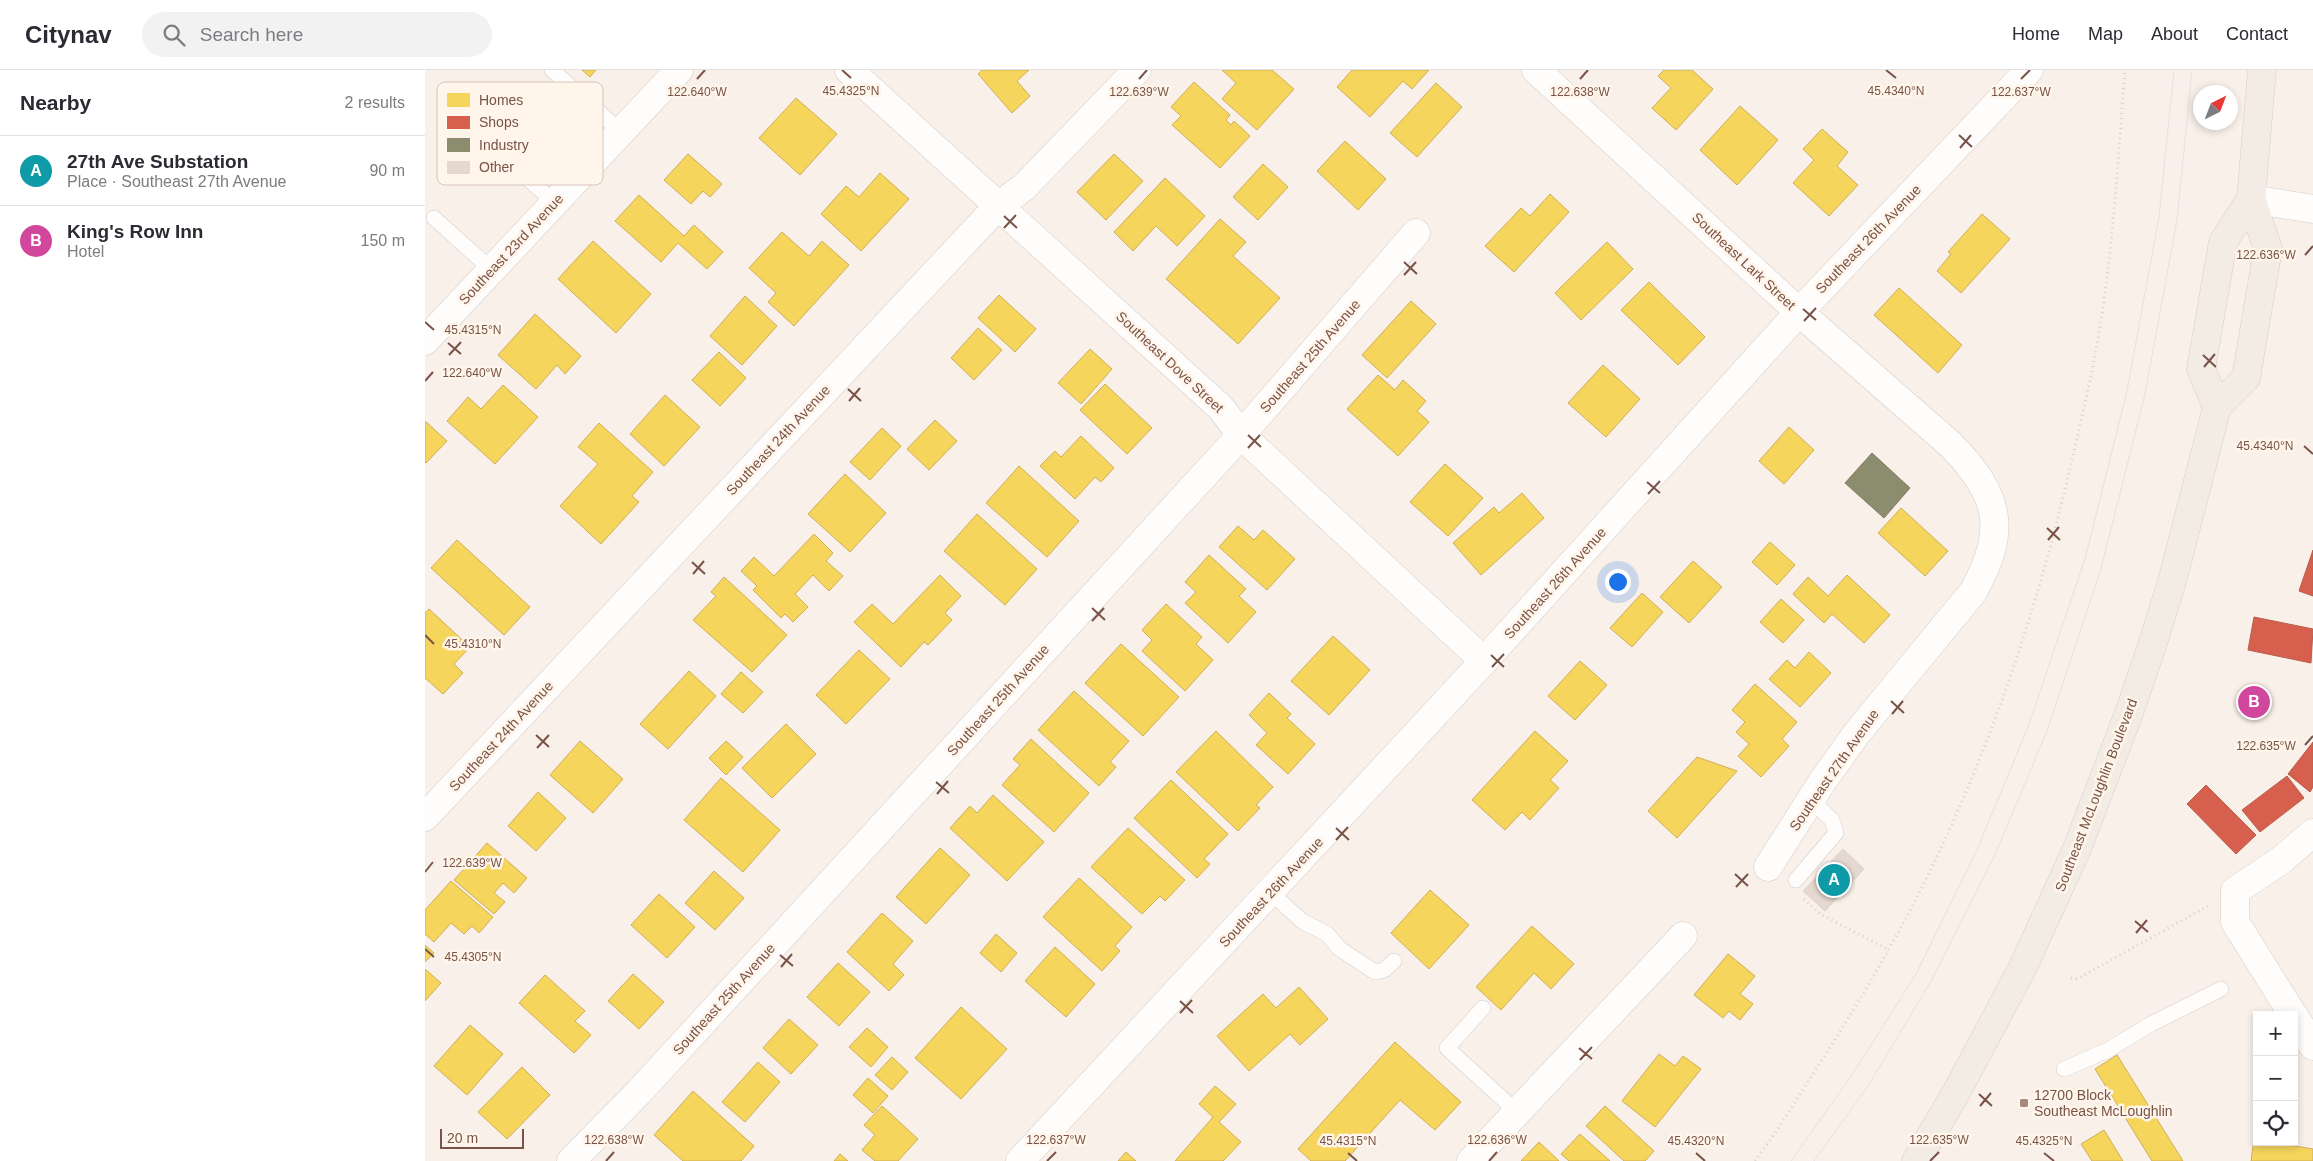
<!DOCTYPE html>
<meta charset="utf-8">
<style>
:root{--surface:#fff;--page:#f2f2f3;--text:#2b2b33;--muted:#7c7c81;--line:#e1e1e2;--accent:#a58a80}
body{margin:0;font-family:Arial,sans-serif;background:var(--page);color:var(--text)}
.controls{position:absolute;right:15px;bottom:15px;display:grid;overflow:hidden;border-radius:0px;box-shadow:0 2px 8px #0003}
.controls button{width:45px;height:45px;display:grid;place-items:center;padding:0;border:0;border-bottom:1px solid var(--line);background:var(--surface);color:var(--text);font:25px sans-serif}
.compass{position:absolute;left:1768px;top:15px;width:45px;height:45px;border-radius:50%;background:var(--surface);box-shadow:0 2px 8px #0003;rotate:42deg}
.scale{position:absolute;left:15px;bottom:12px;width:84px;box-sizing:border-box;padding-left:5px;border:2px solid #795347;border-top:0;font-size:14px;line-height:18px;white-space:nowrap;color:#795347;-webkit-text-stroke:4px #fff5eb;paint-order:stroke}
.you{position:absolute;left:1192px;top:511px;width:18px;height:18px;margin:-12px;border:4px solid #fff;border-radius:50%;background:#1a73e8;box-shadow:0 0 0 8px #1a73e833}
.badge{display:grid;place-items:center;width:32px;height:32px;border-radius:50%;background:var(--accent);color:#fff;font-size:16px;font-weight:700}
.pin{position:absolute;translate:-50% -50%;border:2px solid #fff;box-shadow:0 1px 5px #0006}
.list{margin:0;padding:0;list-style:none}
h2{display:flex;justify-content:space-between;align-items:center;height:65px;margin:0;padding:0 20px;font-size:21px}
h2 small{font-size:16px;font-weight:400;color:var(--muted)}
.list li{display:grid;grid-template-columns:32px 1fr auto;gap:15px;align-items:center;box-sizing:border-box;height:70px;padding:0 20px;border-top:1px solid var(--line)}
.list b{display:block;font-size:19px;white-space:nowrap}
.list p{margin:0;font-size:16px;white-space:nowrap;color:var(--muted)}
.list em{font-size:16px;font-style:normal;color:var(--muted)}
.icon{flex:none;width:28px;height:28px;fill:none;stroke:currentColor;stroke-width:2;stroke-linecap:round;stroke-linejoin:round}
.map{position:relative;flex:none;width:1888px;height:1091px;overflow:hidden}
header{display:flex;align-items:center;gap:30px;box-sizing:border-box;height:70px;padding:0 25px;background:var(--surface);border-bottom:1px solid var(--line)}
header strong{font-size:24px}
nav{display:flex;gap:28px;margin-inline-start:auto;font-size:18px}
.search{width:350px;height:45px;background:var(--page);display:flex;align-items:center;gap:12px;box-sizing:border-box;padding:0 18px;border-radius:28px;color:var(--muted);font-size:19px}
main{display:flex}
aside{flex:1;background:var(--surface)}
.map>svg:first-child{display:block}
.homes{fill:#f6d55c;stroke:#d0ae56}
.shops{fill:#d6604d;stroke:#ba5c4b}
.industry{fill:#8c8c6e;stroke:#867b62}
.building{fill:#e5d8d0;stroke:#e1d2cb}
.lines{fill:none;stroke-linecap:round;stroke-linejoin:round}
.lane-casing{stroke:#d6ccc6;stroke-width:16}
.street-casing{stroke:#d6ccc6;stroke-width:29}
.primary-casing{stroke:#dacdc8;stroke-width:29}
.path{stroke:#dbd0cb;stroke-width:3;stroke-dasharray:1 4;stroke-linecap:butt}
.lane{stroke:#fefdfc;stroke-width:15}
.street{stroke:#fefdfc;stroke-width:28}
.primary{stroke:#f3ece4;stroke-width:28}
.tram{stroke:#e4e1e5;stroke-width:1}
.ticks{fill:none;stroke:#795347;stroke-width:2}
.poi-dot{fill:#a58a80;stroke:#fff5eb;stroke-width:2}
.labels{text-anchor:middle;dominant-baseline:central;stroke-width:5;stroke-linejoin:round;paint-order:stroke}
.street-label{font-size:14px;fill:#795347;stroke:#fff5eb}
.poi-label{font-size:14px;fill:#795347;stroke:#fff5eb;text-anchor:start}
.key{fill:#fff5eb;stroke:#d7c4ba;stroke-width:1}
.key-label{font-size:14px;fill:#795347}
.ticks-label{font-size:12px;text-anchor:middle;fill:#795347;stroke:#fff5eb;stroke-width:5;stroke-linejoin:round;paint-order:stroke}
</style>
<header>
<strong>Citynav</strong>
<div class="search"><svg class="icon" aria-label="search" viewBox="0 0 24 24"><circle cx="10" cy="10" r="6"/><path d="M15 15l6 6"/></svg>Search here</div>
<nav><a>Home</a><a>Map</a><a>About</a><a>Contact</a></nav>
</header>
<main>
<aside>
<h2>Nearby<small>2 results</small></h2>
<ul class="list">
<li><span class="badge" style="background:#0f9aa8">A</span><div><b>27th Ave Substation</b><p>Place · Southeast 27th Avenue</p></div><em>90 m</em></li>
<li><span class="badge" style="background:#d1479c">B</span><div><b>King's Row Inn</b><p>Hotel</p></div><em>150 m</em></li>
</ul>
</aside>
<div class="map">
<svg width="1888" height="1091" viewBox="0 0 1888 1091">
<rect width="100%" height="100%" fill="#f8f0e9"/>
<g class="homes">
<polygon points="157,0 171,0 165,7"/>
<polygon points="557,0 604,0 592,11 605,26 587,43 553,4"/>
<polygon points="797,0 847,0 869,19 832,60 797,29 811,13"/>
<polygon points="927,0 1004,0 987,19 978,11 945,47 912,17"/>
<polygon points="1239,0 1267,0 1288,19 1251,60 1227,38 1246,18 1233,6"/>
<polygon points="769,12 805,45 801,50 806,55 809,51 825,66 795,98 747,55 756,46 746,37"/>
<polygon points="1011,13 1037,37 992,87 965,63"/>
<polygon points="371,28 412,64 375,105 334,68"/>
<polygon points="1315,36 1353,70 1312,115 1275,80"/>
<polygon points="1397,59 1423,82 1412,96 1433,115 1404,146 1368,113 1389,90 1378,79"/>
<polygon points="920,71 961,109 933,140 892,101"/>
<polygon points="263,84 297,114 285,127 278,121 266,134 239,110"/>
<polygon points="689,84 718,111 681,150 652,122"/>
<polygon points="838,94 863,117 833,150 808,127"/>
<polygon points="455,103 484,129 436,181 396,144 421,116 434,127"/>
<polygon points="740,108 780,146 752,176 731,156 708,181 689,162"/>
<polygon points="1125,124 1144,142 1089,202 1060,176 1096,138 1105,146"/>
<polygon points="214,125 259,166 269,155 298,182 282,199 253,173 236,192 190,151"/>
<polygon points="1557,144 1585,169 1536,223 1512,201 1526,184 1523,182"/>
<polygon points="795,149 821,172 808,186 855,228 813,274 741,209"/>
<polygon points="357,162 384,186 397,171 424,195 369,256 343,232 351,223 324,198"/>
<polygon points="168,171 226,224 191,263 133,209"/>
<polygon points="1182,172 1208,199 1156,250 1130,223"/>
<polygon points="1224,212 1280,267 1253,295 1196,240"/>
<polygon points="1474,218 1537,275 1513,303 1449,245"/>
<polygon points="574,225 611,259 590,282 553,248"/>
<polygon points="320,226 352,256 317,295 285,266"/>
<polygon points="986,231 1011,254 962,308 937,285"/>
<polygon points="110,244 156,286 140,304 132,295 111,319 73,285"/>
<polygon points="553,258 577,280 549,310 526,288"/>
<polygon points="665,279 687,299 656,334 633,313"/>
<polygon points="294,282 321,308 295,336 267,310"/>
<polygon points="1178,295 1215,329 1181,367 1143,333"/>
<polygon points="953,305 970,320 978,310 1001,331 992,341 1004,352 973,386 922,339"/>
<polygon points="680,314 727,358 702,384 655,340"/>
<polygon points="78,315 113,347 70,394 22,351 43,327 56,339"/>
<polygon points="240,325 275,357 239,396 205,364"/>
<polygon points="510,350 532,371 504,400 482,379"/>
<polygon points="0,351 22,371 1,393 0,392"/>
<polygon points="174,353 228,402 207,426 214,432 176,474 135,436 173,394 153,377"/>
<polygon points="1364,357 1389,380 1359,414 1334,391"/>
<polygon points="457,358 476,376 445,410 425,392"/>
<polygon points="656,366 689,398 676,412 670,407 650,429 615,396 630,381 636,387"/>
<polygon points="1020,394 1058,428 1023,466 985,432"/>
<polygon points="594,396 654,451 622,487 561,433"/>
<polygon points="420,404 461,443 425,482 383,444"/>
<polygon points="1097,423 1119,448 1056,505 1028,473 1069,437 1074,443"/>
<polygon points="1476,438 1523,481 1500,506 1453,463"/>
<polygon points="552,444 612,499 580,535 519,481"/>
<polygon points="813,456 829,470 838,460 870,489 842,520 794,477"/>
<polygon points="389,464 408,483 401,491 418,506 404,521 388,505 370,524 383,537 368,552 360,544 356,548 328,520 332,516 316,501 329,487 349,506"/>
<polygon points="32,470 105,537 79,565 6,498"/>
<polygon points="1345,472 1370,495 1352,515 1327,492"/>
<polygon points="784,485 821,519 814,526 831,542 803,573 760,533 771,522 760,512"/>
<polygon points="1268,491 1297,517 1264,553 1235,527"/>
<polygon points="515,505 536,526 520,543 527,550 503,575 499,572 476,597 429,552 447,534 468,554"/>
<polygon points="1422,505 1465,545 1439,573 1407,544 1399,553 1368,524 1383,507 1403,526"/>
<polygon points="299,507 362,565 327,602 268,550 291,526 286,522"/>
<polygon points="1217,523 1238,542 1207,577 1185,558"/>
<polygon points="1356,529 1379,550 1358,573 1335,552"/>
<polygon points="741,534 777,567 771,574 788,590 760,621 717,581 727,570 717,560"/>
<polygon points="4,539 45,577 29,594 38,603 18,624 0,608 0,543"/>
<polygon points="908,566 945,600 904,645 866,611"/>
<polygon points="696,574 754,627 718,666 660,613"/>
<polygon points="434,580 465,609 421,654 391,625"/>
<polygon points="1384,582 1406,603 1375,637 1344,609 1362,590 1370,598"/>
<polygon points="1155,591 1182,615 1150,650 1123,626"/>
<polygon points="264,601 291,626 243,679 215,654"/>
<polygon points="316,602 338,622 318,643 296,624"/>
<polygon points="1330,614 1372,652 1357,669 1364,676 1336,707 1313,686 1324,674 1311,662 1320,652 1307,640"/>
<polygon points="649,621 704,671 685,692 691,697 674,716 613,660"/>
<polygon points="844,623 866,644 862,648 890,674 863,704 831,675 842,663 824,645"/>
<polygon points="361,654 391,684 347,728 317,698"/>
<polygon points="791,661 848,717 831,735 835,738 813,761 751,702"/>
<polygon points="1110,661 1143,691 1125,710 1134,718 1105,750 1097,742 1080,760 1047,730"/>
<polygon points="606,669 664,723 629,762 577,715 595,695 588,689"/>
<polygon points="155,671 198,709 168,743 125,705"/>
<polygon points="301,671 318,687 301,705 284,688"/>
<polygon points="1272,687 1312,701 1252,768 1223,741"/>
<polygon points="296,708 355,760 318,802 259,750"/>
<polygon points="746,710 803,764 779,789 785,794 772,808 709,748"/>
<polygon points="113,722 141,748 111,781 83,756"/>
<polygon points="568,725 619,772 582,811 525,758 545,736 552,743"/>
<polygon points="703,758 760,810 740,831 735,826 717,844 666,797"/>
<polygon points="62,773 102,808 89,823 78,813 69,823 80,832 69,844 29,810"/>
<polygon points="515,778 545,805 501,854 471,827"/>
<polygon points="289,801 319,828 290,860 260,833"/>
<polygon points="654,808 707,857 690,876 695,881 677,901 618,847"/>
<polygon points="26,811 68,847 54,863 47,856 39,864 26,853 9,872 0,864 0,840"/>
<polygon points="1005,820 1044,855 1004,899 966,863"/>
<polygon points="234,824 270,857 242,888 206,855"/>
<polygon points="457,843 488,871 468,894 479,905 464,921 422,882"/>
<polygon points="1107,856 1149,894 1126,919 1109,903 1076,940 1051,917"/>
<polygon points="571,864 592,883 576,902 555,883"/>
<polygon points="0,875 9,883 0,892"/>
<polygon points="630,877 670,914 641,947 600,911"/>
<polygon points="1303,884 1330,906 1315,924 1328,934 1315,950 1304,941 1298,948 1269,925"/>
<polygon points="413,893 445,922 414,956 382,927"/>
<polygon points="0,899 16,913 0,931"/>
<polygon points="208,904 239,932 214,959 183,931"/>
<polygon points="120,905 160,941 150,951 166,965 149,983 94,933"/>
<polygon points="874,917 903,949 875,975 865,964 824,1001 792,966 838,924 851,938"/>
<polygon points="536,937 582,979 536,1029 490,988"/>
<polygon points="364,949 393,975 366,1004 338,978"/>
<polygon points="45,955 78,984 42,1025 9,996"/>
<polygon points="442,958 463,977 446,997 424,977"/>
<polygon points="970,972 1036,1032 1010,1060 975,1030 920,1091 886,1091 873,1079"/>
<polygon points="1234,984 1250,996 1258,986 1276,999 1230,1057 1197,1031"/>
<polygon points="1692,985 1758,1091 1727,1091 1670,999"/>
<polygon points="467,987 483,1002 467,1020 450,1005"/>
<polygon points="333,992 355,1012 320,1052 297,1032"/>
<polygon points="97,997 125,1025 82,1069 53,1042"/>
<polygon points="443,1008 463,1026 448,1043 428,1025"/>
<polygon points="790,1016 811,1034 794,1052 816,1072 798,1091 750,1091 788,1047 774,1034"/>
<polygon points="268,1021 329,1076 316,1091 258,1091 229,1065"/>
<polygon points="457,1036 493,1069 473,1091 450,1091 437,1080 450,1065 439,1055"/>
<polygon points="1180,1036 1229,1081 1220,1091 1199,1091 1161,1056"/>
<polygon points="1679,1060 1698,1091 1667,1091 1656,1074"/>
<polygon points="1830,1062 1832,1072 1864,1072 1864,1075 1888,1079 1888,1091 1826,1091"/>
<polygon points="1155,1064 1185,1091 1144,1091 1136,1084"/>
<polygon points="1114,1072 1134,1091 1096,1091"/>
<polygon points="701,1082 711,1091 693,1091"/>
<polygon points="415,1084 423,1091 409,1091"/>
</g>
<g class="shops">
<polygon points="1888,480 1888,526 1874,521"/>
<polygon points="1829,547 1888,559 1886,593 1823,580"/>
<polygon points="1888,672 1888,717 1885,722 1863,704"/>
<polygon points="1862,706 1879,728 1835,762 1817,740"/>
<polygon points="1781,715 1831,765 1811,784 1762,734"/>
</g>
<polygon class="industry" points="1447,383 1485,418 1459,448 1420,413"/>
<polygon class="building" points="1418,779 1439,799 1400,841 1378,821"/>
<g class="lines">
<defs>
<g id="lane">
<polyline points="127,0 196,62"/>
<polyline points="69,78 130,133"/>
<polyline points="9,148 67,200"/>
<polyline points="1371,810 1411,763 1407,750 1386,730"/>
<polyline points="845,822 877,851 902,864 915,879 950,902 959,900 969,891"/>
<polyline points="1058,938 1022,978 1092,1042"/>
<polyline points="1639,999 1683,980 1726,954 1796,919"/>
</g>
<g id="street">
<polyline points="424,0 796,338 816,365 1059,591"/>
<path d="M 1111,0 L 1374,242 L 1526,375 C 1575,425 1583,460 1548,522 L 1432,663 L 1397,712 L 1343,797"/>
<polyline points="1826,129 1888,139"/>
<polyline points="0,271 254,0"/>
<polyline points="0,747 573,136 599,117 712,0"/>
<polyline points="1868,945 1810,852 1810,821 1855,791 1888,763"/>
<polyline points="1869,946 1888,976"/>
<polyline points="146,1091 214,1022 816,365 991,163"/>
<polyline points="595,1091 1059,591 1374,242 1604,0"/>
<polyline points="1046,1091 1258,866"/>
</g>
<g id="primary">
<polyline points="1792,337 1776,299 1798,172 1826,129"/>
<polyline points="1491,1091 1532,1021 1597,899 1651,781 1704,643 1727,576 1748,508 1792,337 1821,308 1843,179 1826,129 1837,0"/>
</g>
</defs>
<use href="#lane" class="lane-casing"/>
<use href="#street" class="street-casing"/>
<use href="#primary" class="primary-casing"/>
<g class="path">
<polyline points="1379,829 1395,844 1464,880"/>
<polyline points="1646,908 1652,909 1783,836"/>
<path d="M 1330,1091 C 1353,1060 1374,1026 1395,993 C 1431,937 1465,880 1495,821 C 1564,685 1613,538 1647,390 C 1660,334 1673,279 1680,222 C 1690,149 1694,74 1700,0"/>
</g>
<use href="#lane" class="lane"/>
<use href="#street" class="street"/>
<use href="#primary" class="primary"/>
<g class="tram">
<polyline points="1366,1091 1427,1005 1491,904 1552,780 1603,657 1660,489 1702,321 1734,147 1749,0"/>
<polyline points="1389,1091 1443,1016 1505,913 1569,787 1622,661 1677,495 1720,324 1752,150 1767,0"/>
</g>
</g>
<path class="ticks" d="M 417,0 L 426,8M 1461,0 L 1471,8M 272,9 L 280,0M 714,9 L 722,0M 1155,9 L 1163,0M 1596,9 L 1605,0M 1534,65 L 1547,77M 1535,78 L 1546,65M 579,146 L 592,158M 579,158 L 591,145M 1880,185 L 1888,176M 979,192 L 992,204M 979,205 L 991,192M 1378,239 L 1391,250M 1379,251 L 1391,238M 0,252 L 9,260M 23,273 L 36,284M 24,285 L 36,272M 1778,285 L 1791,297M 1779,297 L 1790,284M 0,311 L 8,302M 423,319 L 436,331M 424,331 L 435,318M 823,365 L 836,377M 1879,376 L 1888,384M 823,378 L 835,365M 1222,412 L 1235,423M 1223,424 L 1235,411M 1622,458 L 1635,470M 1623,470 L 1634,457M 267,492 L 280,504M 268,504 L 279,491M 667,538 L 680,550M 667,551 L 679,538M 0,565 L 9,574M 1066,585 L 1079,597M 1067,597 L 1079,584M 1466,631 L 1479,643M 1467,644 L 1478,631M 111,665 L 124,677M 1880,675 L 1888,666M 112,678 L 124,665M 511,712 L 524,723M 512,724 L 523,711M 911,758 L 924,770M 911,770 L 923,757M 0,802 L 8,792M 1310,804 L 1323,816M 1311,817 L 1323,804M 1710,851 L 1723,862M 1711,863 L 1722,850M 0,879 L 9,887M 355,885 L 368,896M 356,897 L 367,884M 755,931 L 768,943M 755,943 L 767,930M 1154,978 L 1167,989M 1155,990 L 1167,977M 1554,1024 L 1567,1036M 1555,1036 L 1566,1023M 923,1083 L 932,1091M 1271,1083 L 1280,1091M 1619,1083 L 1629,1091M 181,1091 L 189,1082M 622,1091 L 631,1082M 1064,1091 L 1072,1082M 1505,1091 L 1514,1082"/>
<rect class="poi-dot" x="1594" y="1028" width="10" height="10" rx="2.5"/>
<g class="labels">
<g class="street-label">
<text transform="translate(1443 169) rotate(-46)">Southeast 26th Avenue</text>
<text transform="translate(86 179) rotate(-47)">Southeast 23rd Avenue</text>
<text transform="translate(1319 191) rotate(43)">Southeast Lark Street</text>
<text transform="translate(885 286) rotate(-49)">Southeast 25th Avenue</text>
<text transform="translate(745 292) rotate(43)">Southeast Dove Street</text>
<text transform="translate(353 370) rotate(-47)">Southeast 24th Avenue</text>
<text transform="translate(1130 513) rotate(-48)">Southeast 26th Avenue</text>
<text transform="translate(573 630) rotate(-48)">Southeast 25th Avenue</text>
<text transform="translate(76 666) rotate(-47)">Southeast 24th Avenue</text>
<text transform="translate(1409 700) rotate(-55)">Southeast 27th Avenue</text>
<text transform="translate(1671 725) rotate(-69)">Southeast McLoughlin Boulevard</text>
<text transform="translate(846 822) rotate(-47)">Southeast 26th Avenue</text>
<text transform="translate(299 929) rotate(-48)">Southeast 25th Avenue</text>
</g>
<g class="poi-label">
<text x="1609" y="1025">12700 Block<tspan x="1609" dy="16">Southeast McLoughlin</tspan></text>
</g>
</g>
<rect x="12" y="12" width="166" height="103" rx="8" class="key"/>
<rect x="22" y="23" width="23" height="14" fill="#f6d55c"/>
<rect x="22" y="46" width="23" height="13" fill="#d6604d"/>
<rect x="22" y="68" width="23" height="14" fill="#8c8c6e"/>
<rect x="22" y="91" width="23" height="13" fill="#e5d8d0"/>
<g class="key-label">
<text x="54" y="35">Homes</text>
<text x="54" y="57">Shops</text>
<text x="54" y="80">Industry</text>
<text x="54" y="102">Other</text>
</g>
<g class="ticks-label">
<text x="1471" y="25">45.4340°N</text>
<text x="426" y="25">45.4325°N</text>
<text x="272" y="26">122.640°W</text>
<text x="714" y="26">122.639°W</text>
<text x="1155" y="26">122.638°W</text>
<text x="1596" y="26">122.637°W</text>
<text x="1841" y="189">122.636°W</text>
<text x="48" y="264">45.4315°N</text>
<text x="47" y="307">122.640°W</text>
<text x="1840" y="380">45.4340°N</text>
<text x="48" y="578">45.4310°N</text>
<text x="1841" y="680">122.635°W</text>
<text x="47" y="797">122.639°W</text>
<text x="48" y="891">45.4305°N</text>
<text x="189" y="1074">122.638°W</text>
<text x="631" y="1074">122.637°W</text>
<text x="1072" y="1074">122.636°W</text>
<text x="1514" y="1074">122.635°W</text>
<text x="923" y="1075">45.4315°N</text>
<text x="1271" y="1075">45.4320°N</text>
<text x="1619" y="1075">45.4325°N</text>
</g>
</svg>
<div class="controls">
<button>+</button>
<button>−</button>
<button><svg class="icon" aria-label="locate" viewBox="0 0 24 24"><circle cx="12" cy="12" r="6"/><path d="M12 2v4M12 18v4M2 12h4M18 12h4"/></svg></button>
</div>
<svg class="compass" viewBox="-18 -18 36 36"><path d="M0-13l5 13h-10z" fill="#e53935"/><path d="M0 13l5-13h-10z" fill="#7c7c81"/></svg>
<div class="scale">20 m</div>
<div class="you"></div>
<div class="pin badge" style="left:1409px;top:810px;background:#0f9aa8">A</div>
<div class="pin badge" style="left:1829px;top:632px;background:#d1479c">B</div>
</div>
</main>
